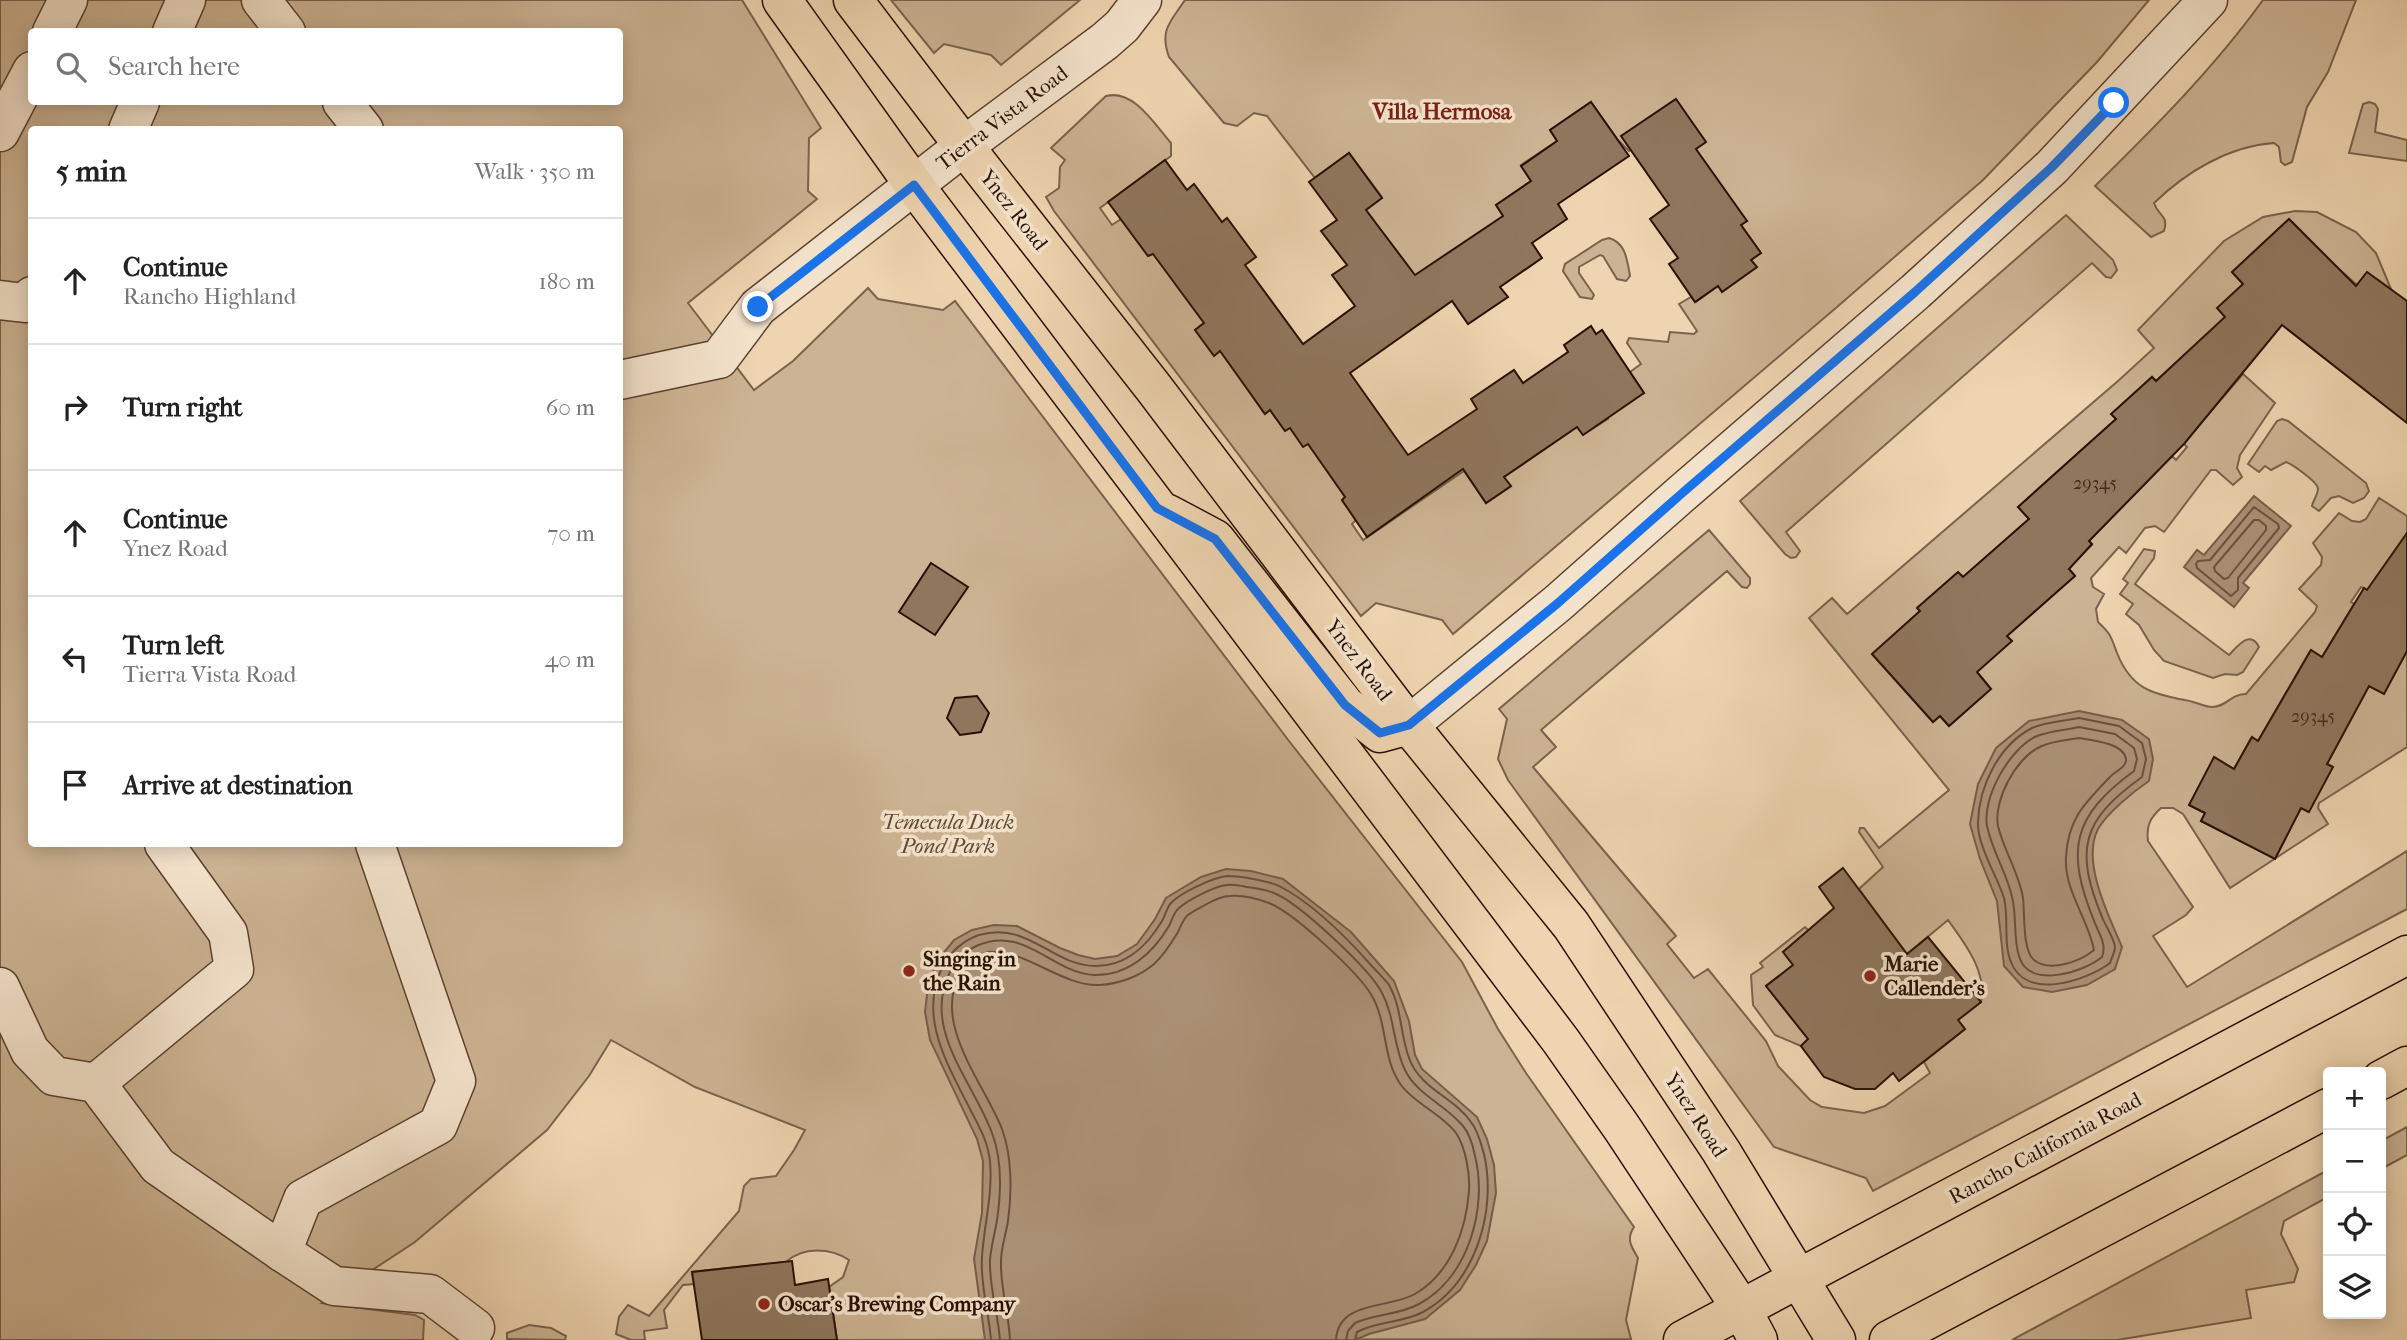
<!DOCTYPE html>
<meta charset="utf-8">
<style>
:root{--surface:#fff;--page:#f2f2f2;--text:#222;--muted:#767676;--line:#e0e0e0}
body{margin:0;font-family:"IM FELL French Canon",serif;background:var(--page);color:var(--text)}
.controls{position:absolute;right:21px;bottom:21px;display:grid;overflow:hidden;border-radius:7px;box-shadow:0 4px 18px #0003}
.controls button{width:63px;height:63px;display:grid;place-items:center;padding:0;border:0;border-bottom:2px solid var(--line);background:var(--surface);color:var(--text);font:35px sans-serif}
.stop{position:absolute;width:21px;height:21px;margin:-16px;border:5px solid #1a73e8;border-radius:50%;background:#fff}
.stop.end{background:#1a73e8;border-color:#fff;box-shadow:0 2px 7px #0008}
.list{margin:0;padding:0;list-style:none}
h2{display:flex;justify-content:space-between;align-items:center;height:91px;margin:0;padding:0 28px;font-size:30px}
h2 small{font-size:23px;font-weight:400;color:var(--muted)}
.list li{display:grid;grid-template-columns:46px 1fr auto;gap:21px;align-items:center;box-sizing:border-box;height:126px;padding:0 28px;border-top:2px solid var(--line)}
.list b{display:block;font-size:26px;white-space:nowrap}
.list p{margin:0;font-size:23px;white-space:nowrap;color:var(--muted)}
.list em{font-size:23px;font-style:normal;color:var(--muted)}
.icon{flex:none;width:38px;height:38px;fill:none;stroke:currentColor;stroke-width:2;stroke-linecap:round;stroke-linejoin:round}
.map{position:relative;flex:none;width:2407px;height:1340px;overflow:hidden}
.search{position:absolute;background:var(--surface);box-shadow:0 4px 18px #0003;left:28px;top:28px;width:595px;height:77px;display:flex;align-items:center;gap:18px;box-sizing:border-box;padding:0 24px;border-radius:7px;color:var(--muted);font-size:26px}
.panel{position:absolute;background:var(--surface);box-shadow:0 4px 18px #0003;left:28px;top:126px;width:595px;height:721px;border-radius:7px}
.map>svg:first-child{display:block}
.green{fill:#ccb393;stroke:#7a624c;stroke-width:2;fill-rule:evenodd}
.water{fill:#ab9176;stroke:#775d48;stroke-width:2}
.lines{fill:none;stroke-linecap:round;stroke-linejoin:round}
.shore{stroke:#6a503d;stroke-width:2}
.building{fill:#8f765d;stroke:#281004;stroke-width:2}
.minor-casing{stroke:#5a412f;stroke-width:41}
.major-casing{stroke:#281004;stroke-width:41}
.minor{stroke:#f4e3cc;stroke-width:38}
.major{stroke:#eed4b0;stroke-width:38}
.route{stroke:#1a73e8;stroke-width:9}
.poi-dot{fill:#8f2418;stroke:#f4e3cc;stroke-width:2.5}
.labels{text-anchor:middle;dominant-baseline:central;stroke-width:7;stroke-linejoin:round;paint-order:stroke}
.number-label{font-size:18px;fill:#422a1a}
.street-label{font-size:21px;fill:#281004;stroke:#f4e3cc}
.park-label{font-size:21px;font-style:italic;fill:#614936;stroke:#f4e3cc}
.poi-label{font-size:21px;font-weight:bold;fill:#281004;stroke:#f4e3cc;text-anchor:start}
.neighbourhood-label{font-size:23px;font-weight:bold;fill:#7a1f14;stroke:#f4e3cc}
</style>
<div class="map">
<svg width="2407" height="1340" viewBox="0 0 2407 1340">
<rect width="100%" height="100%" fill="#eed4b0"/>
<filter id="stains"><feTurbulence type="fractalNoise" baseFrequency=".00286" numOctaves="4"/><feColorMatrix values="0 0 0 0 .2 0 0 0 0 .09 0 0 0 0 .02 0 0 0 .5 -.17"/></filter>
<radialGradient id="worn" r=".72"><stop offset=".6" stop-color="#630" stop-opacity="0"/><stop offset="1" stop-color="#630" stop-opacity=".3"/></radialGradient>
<g class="green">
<path d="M 0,0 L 742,0 L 821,128 L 809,138 L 808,191 L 817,199 L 688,303 L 754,390 L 793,361 L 868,288 L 878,299 L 943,310 L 955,301 L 1289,741 L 1462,962 L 1498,1029 L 1526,1073 L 1634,1227 C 1626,1239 1631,1246 1638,1258 L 1626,1320 L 1631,1339 L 837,1340 L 829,1287 L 843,1277 L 849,1260 C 831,1248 803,1246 786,1262 L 692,1272 L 694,1284 L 683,1285 L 664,1310 L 667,1328 L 644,1331 L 645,1340 L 631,1340 L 616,1334 L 619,1317 L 628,1305 L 649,1316 L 739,1211 L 744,1186 L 751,1179 L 776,1176 L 794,1150 L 805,1130 L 695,1087 L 611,1040 L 589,1076 L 547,1130 L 415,1242 L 322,1303 L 415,1315 L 424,1320 L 423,1340 L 0,1340 ZM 32,32 L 620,32 L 620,102 L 32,102 ZM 32,130 L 620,130 L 620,844 L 32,844 Z"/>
<polygon points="891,0 1080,0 1001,65 991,55 944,44 934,53"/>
<path d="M 1185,0 L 2149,0 L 2097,62 L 1983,180 L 1837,307 L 1453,634 L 1442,620 L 1376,603 L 1361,616 L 1054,211 L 1046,197 L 1059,188 L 1060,167 L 1065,160 L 1051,148 L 1106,96 C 1134,89 1155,125 1171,143 L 1171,156 L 1100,208 L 1112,225 L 1121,219 L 1148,256 L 1158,250 L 1176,285 L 1204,323 L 1195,330 L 1214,355 L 1247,332 L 1249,391 L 1264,413 L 1270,410 L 1285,431 L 1290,428 L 1303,446 L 1308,444 L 1346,496 L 1342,500 L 1356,520 L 1352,524 L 1363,540 L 1464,471 L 1486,503 L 1510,487 L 1504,477 L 1577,427 L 1583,435 L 1608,419 L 1602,409 L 1644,393 L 1630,372 L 1641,364 L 1627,343 L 1629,338 L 1668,342 L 1670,332 L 1694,334 L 1697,331 L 1679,304 L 1691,297 L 1696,302 L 1718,286 L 1722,291 L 1756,267 L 1751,260 L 1761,253 L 1741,225 L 1747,221 L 1644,141 L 1629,151 L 1618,140 L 1591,102 L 1550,130 L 1557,141 L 1521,165 L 1531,181 L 1496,205 L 1508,222 L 1414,278 L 1366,210 L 1382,197 L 1349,153 L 1315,178 L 1267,116 L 1254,113 L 1237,126 L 1224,123 L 1169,57 C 1159,30 1171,21 1185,0 Z"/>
<path d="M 2263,0 L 2356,0 L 2328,72 L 2307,107 L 2292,162 L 2285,165 L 2281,162 L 2279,147 L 2274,143 C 2229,146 2186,172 2154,203 C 2158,216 2169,215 2164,231 L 2151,237 L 2095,186 C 2155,127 2214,68 2263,0 Z"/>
<polygon points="2369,102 2375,104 2378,109 2375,132 2407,140 2407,161 2349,153 2363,104"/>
<path d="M 2295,211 L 2317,212 L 2356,232 L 2376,253 L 2391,289 L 2367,272 L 2357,285 L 2331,262 L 2289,219 L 2232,272 L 2243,284 L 2225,317 L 2156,381 L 2152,377 L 2112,414 L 2116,419 L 2018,507 L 2029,519 L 1963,577 L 1958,572 L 1918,607 L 1920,611 L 1872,654 L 1933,722 L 1940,716 L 1949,726 L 1991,689 L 1977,672 L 2007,636 L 2075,576 L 2068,568 L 2092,545 L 2089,541 L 2172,456 L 2176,460 L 2187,447 L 2183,443 L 2243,374 L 2275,403 L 2240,455 L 2237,468 L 2242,477 L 2233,485 L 2216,470 L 2211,470 L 2164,532 L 2155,526 L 2145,528 L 2126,553 L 2119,547 L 2091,578 L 2093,587 L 2104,594 L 2096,609 L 2098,622 C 2111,634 2111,637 2117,653 C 2131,688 2151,694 2185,700 C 2194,701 2204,707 2212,707 C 2227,707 2230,694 2246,694 L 2315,612 L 2317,606 L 2299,589 L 2321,565 L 2322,557 L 2313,543 L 2339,513 L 2352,521 L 2360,522 L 2366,519 L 2379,498 L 2407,516 L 2407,533 L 2367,590 L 2361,587 L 2351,602 L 2354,604 L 2322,657 L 2310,651 L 2258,741 L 2251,738 L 2234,769 L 2215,758 L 2189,805 L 2205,813 L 2201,821 L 2275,859 L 2301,808 L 2308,812 L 2332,767 L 2327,764 L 2369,686 L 2384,694 L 2407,651 L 2407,747 L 2319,803 L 2318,808 L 2328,824 L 2230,888 L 2183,814 L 2173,808 L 2161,808 C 2150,818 2146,826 2148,841 L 2193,907 L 2186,915 L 2153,936 L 2187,987 L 2407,851 L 2407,909 L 1873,1191 L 1866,1178 L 1774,1147 L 1508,780 L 1498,759 L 1507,719 L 1499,709 L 1709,530 L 1750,578 L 1750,584 L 1747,588 L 1742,587 L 1727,571 L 1541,730 L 1556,747 L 1533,767 L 1676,936 L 1667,944 L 1694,978 L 1708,969 L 1766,1041 L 1778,1066 L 1810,1100 L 1822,1107 L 1864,1113 L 1885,1106 L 1930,1073 L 1924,1062 L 1965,1029 L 1958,1020 L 1981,1002 C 1987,971 1965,944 1948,920 L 1907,954 L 1859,889 L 1883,867 L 1859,832 L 1860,828 L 1864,828 L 1879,848 L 1949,790 L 1809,618 L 1832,598 L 1847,614 L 2118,381 L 2154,348 L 2138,330 L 2224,241 L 2263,217 Z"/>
<polygon points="2066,215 2113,260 2117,270 2111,278 2106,277 2092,263 1786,532 1800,551 1796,557 1791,558 1785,554 1740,501"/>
<path d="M 1609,238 C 1626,243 1627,260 1630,276 L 1626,281 L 1617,279 L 1603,256 L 1600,255 L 1579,267 L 1579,273 L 1594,295 L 1592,299 L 1580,297 L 1563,271 L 1565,264 L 1602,240 Z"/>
<path d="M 2282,419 L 2288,421 L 2366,483 L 2369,491 L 2364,498 L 2353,503 L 2339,496 L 2331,498 L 2319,511 L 2312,506 C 2313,501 2318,494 2318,489 C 2318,482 2293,465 2286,462 L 2271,470 L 2265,466 L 2259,472 L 2248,464 L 2277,421 Z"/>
<path d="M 2144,549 L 2155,551 L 2154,558 L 2135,584 L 2229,655 C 2237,647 2250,629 2259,647 L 2243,672 L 2237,675 L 2225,674 L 2213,678 L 2164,661 L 2154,650 L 2139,625 L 2126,614 L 2133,604 L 2120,594 L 2128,583 L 2123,579 Z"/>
<polygon points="1805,927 1809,931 1783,952 1793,965 1766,986 1808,1039 1801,1046 1775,1035 1753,1005 1751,975 1763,967 1760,963"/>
<polygon points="2407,1127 2407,1155 2381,1169 2381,1141"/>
<polygon points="2328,1170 2328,1197 2284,1221 2281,1234 2298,1269 2294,1282 2246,1290 2251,1318 2117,1340 2012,1340"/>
<polygon points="529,1325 551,1328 566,1336 565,1340 507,1339 507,1333"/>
</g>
<g class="water">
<polygon points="2254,496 2291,526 2243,583 2249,588 2234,607 2184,567 2197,550 2204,555"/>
<path d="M 2079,711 L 2122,720 L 2149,739 L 2153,759 L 2149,781 C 2134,791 2107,813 2098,829 C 2081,862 2109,916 2122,947 L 2115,969 L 2087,985 L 2052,992 L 2023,987 L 2004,966 L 1997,901 L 1980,859 L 1970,824 L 1978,784 L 1996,748 L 2029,721 Z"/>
<polygon points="1226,869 1251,871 1283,879 1351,932 1394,981 1409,1021 1415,1055 1422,1069 1477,1117 1487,1139 1494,1165 1496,1193 1487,1241 1476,1265 1460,1290 1425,1319 1369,1334 1355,1340 985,1340 974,1259 982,1213 983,1161 977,1139 930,1040 925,1012 928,986 937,961 954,940 972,930 994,925 1017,926 1060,948 1078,955 1095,959 1117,956 1137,944 1155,919 1166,898 1201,877"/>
</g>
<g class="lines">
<g class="shore">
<polygon points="2254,507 2278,524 2279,528 2238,578 2238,590 2231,596 2197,568 2196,564 2198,561 2210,560"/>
<polygon points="2254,520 2259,520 2266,526 2266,530 2228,578 2224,579 2215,571 2214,567"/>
<path d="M 2079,718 L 2119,726 L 2142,743 L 2146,759 L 2142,777 C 2082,820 2074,849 2102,917 C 2105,925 2114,938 2115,947 C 2115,952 2111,959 2110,963 C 2086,981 2026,1001 2011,962 C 2003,943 2009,918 2004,898 C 1997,876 1977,845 1978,822 C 1979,786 1999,745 2032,728 C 2045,722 2065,721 2079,718 Z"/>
<path d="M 2079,727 L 2115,734 L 2134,748 L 2137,759 L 2134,771 C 2071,817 2066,851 2094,921 C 2099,934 2107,944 2102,957 C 2084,972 2028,990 2019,956 C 2013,937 2017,916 2012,897 C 2007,873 1992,851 1987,826 C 1982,797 2010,748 2037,736 C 2049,731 2066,730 2079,727 Z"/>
<path d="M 2079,738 C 2091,740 2124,743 2126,759 C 2127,767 2114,772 2109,778 C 2084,804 2068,819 2066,857 C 2064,891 2088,918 2094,950 C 2081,961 2050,973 2034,960 C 2022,950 2025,913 2023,898 C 2019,873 2004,851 1998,826 C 1993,800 2017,756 2042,746 C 2053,741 2067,740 2079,738 Z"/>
<path d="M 991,1340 C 989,1313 980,1285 982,1257 C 984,1225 993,1194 990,1161 C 988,1142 979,1126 970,1109 C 948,1065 917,1016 943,966 C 950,952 964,940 979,935 C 1030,921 1051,966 1096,966 C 1127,966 1147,946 1162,921 C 1165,916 1167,907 1171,903 C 1180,893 1214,877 1227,876 C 1233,876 1242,877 1248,878 C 1258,880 1272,882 1281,887 C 1313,904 1347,938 1370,964 C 1376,971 1384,978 1389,985 C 1402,1008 1400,1034 1409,1058 C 1420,1089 1454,1097 1471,1122 C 1478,1131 1481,1143 1484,1154 C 1497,1210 1476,1283 1423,1312 C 1403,1323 1377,1321 1357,1332 L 1355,1340"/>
<path d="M 1000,1340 C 998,1313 989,1287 990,1260 C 991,1246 995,1233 997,1220 C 1001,1193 1002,1159 992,1133 C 973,1081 920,1028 951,970 C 962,948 989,936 1014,942 C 1042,949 1063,973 1094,975 C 1128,976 1153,953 1169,926 C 1172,920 1174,912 1179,908 C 1188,900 1215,886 1227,885 C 1233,884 1242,886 1247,887 C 1256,888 1266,890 1274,893 C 1299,903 1370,969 1382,993 C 1395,1017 1393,1046 1405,1070 C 1417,1095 1446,1105 1463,1126 C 1470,1134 1473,1146 1475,1156 C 1488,1208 1468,1278 1419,1304 C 1399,1315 1375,1314 1355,1323 L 1348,1331 L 1346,1340"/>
<path d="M 1010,1340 C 1009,1314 1000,1287 1001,1261 C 1001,1248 1006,1234 1008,1221 C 1012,1192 1012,1156 1002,1129 C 984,1083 932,1024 960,974 C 993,917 1053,988 1099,985 C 1118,984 1139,977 1154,964 C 1163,956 1172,942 1178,932 C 1181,926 1183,919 1188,915 C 1193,911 1200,908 1205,905 C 1212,901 1222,896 1230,896 C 1242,895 1258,899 1269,903 C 1294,913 1359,973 1372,996 C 1388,1024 1382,1059 1401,1085 C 1415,1104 1442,1114 1456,1133 C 1466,1148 1470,1174 1469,1191 C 1466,1230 1451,1273 1415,1294 C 1389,1309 1338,1300 1336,1340"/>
</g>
</g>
<g class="building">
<polygon points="1676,99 1706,142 1696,149 1747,221 1741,225 1761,253 1751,260 1757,267 1722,292 1718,286 1695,302 1669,264 1678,258 1650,219 1669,205 1621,136"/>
<polygon points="1591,102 1629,156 1558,204 1567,219 1532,243 1542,258 1500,287 1508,297 1468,324 1452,301 1350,373 1408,455 1477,409 1471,399 1514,370 1523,383 1568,352 1564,345 1591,326 1596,334 1602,330 1644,393 1583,435 1577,427 1504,477 1511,486 1486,503 1463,469 1367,537 1342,500 1345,497 1308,444 1303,447 1290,428 1285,431 1270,410 1265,414 1220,351 1214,356 1195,330 1204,323 1153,254 1148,256 1108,202 1165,160 1187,190 1194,184 1222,222 1227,218 1256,257 1245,265 1303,344 1355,306 1332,275 1347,265 1321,231 1337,220 1309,182 1349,153 1382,198 1366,210 1415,275 1503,216 1496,205 1531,181 1521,166 1557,141 1550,130"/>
<polygon points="2289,219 2356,286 2367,272 2407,301 2407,423 2282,325 2184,444 2089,541 2092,544 2069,569 2075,576 2007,636 2012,641 1977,672 1991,689 1949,726 1940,716 1933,722 1872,654 1920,611 1917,608 1958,572 1963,577 2029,519 2018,507 2116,419 2111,414 2152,377 2156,381 2225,317 2217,308 2243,284 2232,272"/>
<polygon points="2407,533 2407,651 2384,694 2369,686 2327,764 2333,767 2309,812 2301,808 2275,859 2201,821 2205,813 2189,805 2214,757 2234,769 2252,737 2258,741 2311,650 2322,657 2364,588 2367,590"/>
<polygon points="931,563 968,587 935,635 899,612"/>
<polygon points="977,696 989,713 981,732 960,735 947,718 955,698"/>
<polygon points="1843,868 1907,954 1928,937 1981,1002 1958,1020 1965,1029 1899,1081 1893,1073 1875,1089 1855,1089 1824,1077 1801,1046 1808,1039 1766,986 1793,965 1783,952 1834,908 1819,887"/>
<polygon points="792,1261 795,1285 828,1279 837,1340 702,1340 692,1272"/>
</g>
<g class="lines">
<defs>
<g id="minor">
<polyline points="261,0 286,32"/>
<polyline points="52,32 68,0"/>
<polyline points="172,32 186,0"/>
<polyline points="342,102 364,130"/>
<polyline points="128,130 140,102"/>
<polyline points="0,132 32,71"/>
<polyline points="0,300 25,303 32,296"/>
<polyline points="620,380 719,359 758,307 964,146 1105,41 1122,26 1142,0"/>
<polyline points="1409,725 1558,603 1680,495 1915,292 2052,167 2208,0"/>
<polyline points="0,987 30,1051 54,1076 96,1083 158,1166 282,1252 334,1286 430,1294 475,1328"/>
<polyline points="96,1083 234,969 228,933 164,844"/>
<polyline points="282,1252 303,1199 438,1125 456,1081 375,844"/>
</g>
<g id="major">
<polyline points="782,0 914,185 1561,1041 1622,1128 1741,1308 1758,1340"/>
<polyline points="853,0 964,146 1153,387 1409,725 1571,925 1721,1151 1836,1340"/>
<polyline points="1168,514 1215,539 1345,705 1380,733 1409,725"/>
<polyline points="2381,1080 2407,1066"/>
<polyline points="1683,1340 2407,955"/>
<polyline points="1889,1340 2328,1108"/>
</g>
</defs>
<use href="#minor" class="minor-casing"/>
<use href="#major" class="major-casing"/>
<use href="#minor" class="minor"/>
<use href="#major" class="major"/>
</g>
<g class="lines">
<polyline class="route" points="758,307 914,185 1157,508 1215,539 1345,705 1380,733 1409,725 1558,603 1680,495 1915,292 2052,167 2114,103"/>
</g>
<g class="poi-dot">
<circle cx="909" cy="971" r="7"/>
<circle cx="1870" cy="976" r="7"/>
<circle cx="764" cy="1304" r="7"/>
</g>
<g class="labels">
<g class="number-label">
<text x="2095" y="483">29345</text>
<text x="2313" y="716">29345</text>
</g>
<g class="street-label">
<text transform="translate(1002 118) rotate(-37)">Tierra Vista Road</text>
<text transform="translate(1014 210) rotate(52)">Ynez Road</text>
<text transform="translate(1359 660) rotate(53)">Ynez Road</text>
<text transform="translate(1696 1115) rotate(57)">Ynez Road</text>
<text transform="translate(2045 1148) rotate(-28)">Rancho California Road</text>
</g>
<g class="park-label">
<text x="948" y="822">Temecula Duck<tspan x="948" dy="24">Pond Park</tspan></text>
</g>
<g class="poi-label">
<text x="923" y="959">Singing in<tspan x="923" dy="24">the Rain</tspan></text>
<text x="1884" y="964">Marie<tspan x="1884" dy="24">Callender's</tspan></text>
<text x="778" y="1304">Oscar’s Brewing Company</text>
</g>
<g class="neighbourhood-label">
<text x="1442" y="111">Villa Hermosa</text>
</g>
</g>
<rect width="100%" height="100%" filter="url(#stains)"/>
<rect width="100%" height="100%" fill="url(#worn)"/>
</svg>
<div class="controls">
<button>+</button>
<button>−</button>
<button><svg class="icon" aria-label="locate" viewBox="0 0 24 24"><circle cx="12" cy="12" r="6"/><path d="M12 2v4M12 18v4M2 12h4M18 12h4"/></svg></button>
<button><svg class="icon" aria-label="layers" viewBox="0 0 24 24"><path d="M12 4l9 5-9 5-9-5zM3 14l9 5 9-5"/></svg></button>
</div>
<div class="stop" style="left:2114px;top:103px"></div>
<div class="stop end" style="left:758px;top:307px"></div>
<div class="search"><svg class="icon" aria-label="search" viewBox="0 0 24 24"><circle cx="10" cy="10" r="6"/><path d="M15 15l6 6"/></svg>Search here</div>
<section class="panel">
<h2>5 min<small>Walk · 350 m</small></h2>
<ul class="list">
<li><svg class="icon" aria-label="ahead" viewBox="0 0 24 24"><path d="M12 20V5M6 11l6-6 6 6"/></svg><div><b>Continue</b><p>Rancho Highland</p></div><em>180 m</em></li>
<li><svg class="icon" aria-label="right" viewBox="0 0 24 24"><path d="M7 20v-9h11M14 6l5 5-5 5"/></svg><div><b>Turn right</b></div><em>60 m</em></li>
<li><svg class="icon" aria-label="ahead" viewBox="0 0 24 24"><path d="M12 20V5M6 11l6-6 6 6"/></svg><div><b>Continue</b><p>Ynez Road</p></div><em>70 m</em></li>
<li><svg class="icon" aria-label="left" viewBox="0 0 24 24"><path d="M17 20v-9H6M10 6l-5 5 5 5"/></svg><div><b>Turn left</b><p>Tierra Vista Road</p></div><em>40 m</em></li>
<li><svg class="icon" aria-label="arrive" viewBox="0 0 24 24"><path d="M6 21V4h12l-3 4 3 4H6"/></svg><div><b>Arrive at destination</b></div></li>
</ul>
</section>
</div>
